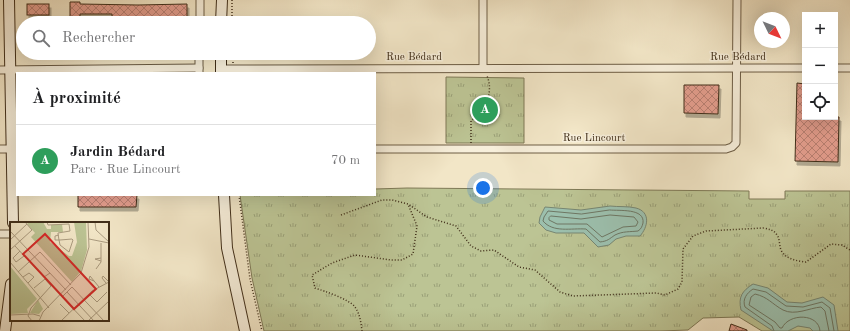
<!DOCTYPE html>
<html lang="fr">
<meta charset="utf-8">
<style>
:root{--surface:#fff;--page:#f6f6f6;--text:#202124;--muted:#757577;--line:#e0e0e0;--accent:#ea580c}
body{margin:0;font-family:"Old Standard TT",serif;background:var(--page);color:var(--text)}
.controls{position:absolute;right:12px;top:12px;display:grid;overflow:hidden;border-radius:0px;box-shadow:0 4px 16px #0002}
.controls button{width:36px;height:36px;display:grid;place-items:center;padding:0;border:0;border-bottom:1px solid var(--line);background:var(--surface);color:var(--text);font:20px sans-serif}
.compass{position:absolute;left:754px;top:12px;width:36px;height:36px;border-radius:50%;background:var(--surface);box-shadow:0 4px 16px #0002;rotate:133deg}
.you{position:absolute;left:483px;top:188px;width:14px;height:14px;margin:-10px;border:3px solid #fff;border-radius:50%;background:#1a73e8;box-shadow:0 0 0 6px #1a73e833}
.badge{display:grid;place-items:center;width:26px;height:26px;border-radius:50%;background:var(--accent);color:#fff;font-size:13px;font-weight:700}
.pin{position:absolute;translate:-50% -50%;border:2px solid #fff;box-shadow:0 1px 4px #0006}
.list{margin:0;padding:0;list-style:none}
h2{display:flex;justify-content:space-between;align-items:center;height:52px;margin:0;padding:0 16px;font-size:17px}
h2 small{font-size:13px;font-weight:400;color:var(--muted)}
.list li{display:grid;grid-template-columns:26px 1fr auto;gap:12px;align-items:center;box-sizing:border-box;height:72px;padding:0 16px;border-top:1px solid var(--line)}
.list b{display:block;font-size:15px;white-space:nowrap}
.list p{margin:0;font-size:13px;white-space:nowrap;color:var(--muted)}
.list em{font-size:13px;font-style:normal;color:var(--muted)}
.icon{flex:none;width:22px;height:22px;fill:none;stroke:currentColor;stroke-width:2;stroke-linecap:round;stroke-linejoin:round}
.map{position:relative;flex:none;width:850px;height:331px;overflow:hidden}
.search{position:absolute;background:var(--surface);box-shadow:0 4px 16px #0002;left:16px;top:16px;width:360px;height:44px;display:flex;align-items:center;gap:10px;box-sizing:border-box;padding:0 14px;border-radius:22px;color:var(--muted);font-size:15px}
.panel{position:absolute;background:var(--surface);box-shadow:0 4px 16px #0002;left:16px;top:72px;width:360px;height:124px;border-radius:0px}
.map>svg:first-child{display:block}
.grass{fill:url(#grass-tufts);stroke:#7e7956}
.water{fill:#9cc0ae;stroke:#778672}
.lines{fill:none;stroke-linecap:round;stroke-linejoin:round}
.shore{stroke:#6e7764;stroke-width:1}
.building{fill:url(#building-cross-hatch);stroke:#402e19;filter:url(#shadow)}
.street-casing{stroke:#6c5c44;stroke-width:9}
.secondary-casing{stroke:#402e19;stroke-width:12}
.path{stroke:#402e19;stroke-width:1.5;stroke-dasharray:1 2;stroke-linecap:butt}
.street{stroke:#f7efdb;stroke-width:7}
.secondary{stroke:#f7efdb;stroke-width:10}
.labels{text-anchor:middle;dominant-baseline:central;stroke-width:3;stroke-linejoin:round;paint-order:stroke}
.street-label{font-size:11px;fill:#402e19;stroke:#f7efdb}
.inset-road{fill:none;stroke:#ab9c81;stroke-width:1}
.view{fill:#d62828;fill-opacity:0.15;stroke:#d62828;stroke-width:2}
.inset-edge{fill:none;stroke:#402e19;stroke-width:2}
</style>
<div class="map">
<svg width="850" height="331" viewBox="0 0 850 331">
<defs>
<pattern id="grass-tufts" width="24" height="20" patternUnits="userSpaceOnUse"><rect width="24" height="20" fill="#bcc494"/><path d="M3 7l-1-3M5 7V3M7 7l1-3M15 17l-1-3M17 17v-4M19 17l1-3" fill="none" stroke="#9aa078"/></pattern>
<pattern id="building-cross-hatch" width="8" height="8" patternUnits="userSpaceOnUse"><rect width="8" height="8" fill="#e39d8d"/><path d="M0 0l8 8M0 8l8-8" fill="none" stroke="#b98072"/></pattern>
<filter id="shadow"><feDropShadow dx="2" dy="4" stdDeviation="0" flood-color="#0004"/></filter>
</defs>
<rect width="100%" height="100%" fill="#f2e6c7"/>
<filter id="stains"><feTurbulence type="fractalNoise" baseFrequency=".005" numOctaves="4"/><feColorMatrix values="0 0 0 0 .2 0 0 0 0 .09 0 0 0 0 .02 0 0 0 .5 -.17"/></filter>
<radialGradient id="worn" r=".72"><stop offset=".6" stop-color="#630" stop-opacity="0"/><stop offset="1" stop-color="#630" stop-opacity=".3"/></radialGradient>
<g class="grass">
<polygon points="446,77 524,78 524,143 446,143"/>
<polygon points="407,188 749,191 749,199 785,199 785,191 850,191 850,331 762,331 739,317 703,318 688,330 660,331 264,331 252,278 240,195 375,195 375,189"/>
</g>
<g class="water">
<path d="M 610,206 C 618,207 628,206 636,208 C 651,212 648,227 640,236 L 626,236 L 616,239 L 609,245 L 598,247 L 584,233 L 556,233 L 546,230 L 539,223 L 540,217 L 545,207 L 581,210 Z"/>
<path d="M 753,284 L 768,288 L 787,302 L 802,303 L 823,297 L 834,305 L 838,331 L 813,331 L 810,328 L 798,326 L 788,331 L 773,331 L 741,310 C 738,297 742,291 753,284 Z"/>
</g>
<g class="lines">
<g class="shore">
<path d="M 610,210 C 619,211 645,208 643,223 C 642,227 641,229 638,231 C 630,232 623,231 615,235 C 609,239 608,241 600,242 L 586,229 C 571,228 553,233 543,221 L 544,217 L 548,211 L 581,214 Z"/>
<polygon points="551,216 581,219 610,215 634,217 638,222 636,226 623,227 602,237 587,224 557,224 549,220 549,218"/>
<path d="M 774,331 L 772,326 L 745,307 C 742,299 747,293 753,289 L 766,292 L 786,306 L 803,307 L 822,302 L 830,308 L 834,331"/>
<path d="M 820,331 C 819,313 789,313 782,328 L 780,328 L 775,322 L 749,305 L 751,297 L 755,294 C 768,297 772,304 783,310 C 795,316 809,308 821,307 L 825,311 L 829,331"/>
</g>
</g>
<g class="building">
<polygon points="70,2 80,2 80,4 138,5 187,4 187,19 145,17 112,17 112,14 80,14 80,17 70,17"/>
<rect x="27" y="4" width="22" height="11"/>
<polygon points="797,83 805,84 805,117 839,117 838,162 795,161"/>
<polygon points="684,85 719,85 718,114 684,113"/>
<polygon points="78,195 137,195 136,207 78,207"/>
<polygon points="731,324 747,330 747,331 729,331"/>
</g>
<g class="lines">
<defs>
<g id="street">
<polyline points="200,23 200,0"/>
<polyline points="483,68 483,0"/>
<polyline points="835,68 850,68"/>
<polyline points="221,69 805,68"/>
<polyline points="0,70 199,68"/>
<polyline points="199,73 199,53"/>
<polyline points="0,149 17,149"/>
<polyline points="375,149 726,149 732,147 736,143 737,0"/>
<polyline points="0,234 11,234"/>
</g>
<g id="secondary">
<polyline points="9,0 13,223"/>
<polyline points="221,23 222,0"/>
<polyline points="221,73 221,53"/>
<polyline points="224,195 227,248 245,331"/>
<polyline points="5,331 11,284"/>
</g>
</defs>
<use href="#street" class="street-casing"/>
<use href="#secondary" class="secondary-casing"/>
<g class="path">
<polyline points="232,0 232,23"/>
<polyline points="233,53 233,63"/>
<path d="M 471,143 L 471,121 C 474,118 478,115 481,112 C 489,103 492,87 487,76"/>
<polyline points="239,195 250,279 262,331"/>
<path d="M 341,215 L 382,200 L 392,200 L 408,204 L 427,217 L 456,226 L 471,246 L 481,251 L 494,250 L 519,267 L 535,270 L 560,292 L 573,296 L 656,293 L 665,295 L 678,289 L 682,282 L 683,249 L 693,236 L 706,231 L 763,228 C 769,229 774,230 777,235 C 780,239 779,245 781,250 C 785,259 797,261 806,262 L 831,244 L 842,245 L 850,250"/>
<path d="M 362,331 C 361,323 360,314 355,307 C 349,299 324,291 315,288 L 312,275 L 332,263 L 355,255 L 391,260 L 402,260 L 413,254 L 417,226 L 408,204"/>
</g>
<use href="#street" class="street"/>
<use href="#secondary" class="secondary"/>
</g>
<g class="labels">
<g class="street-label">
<text x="414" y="57">Rue Bédard</text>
<text x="738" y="57">Rue Bédard</text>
<text x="594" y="138">Rue Lincourt</text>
</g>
</g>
<g transform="translate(10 222)">
<rect width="99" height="99" fill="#f2e6c7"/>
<path d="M 19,0 L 33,0 L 37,7 L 41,7 L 41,3 L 52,2 L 53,10 L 41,10 L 40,20 L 59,34 L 62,34 L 67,20 L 64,0 L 76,0 L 77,28 L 71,49 L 62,60 L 21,15 L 25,11 L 17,2 ZM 28,78 L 33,87 L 29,92 L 20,91 Z" fill="#bcc494"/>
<path d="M 0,44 L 27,77 L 17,87 L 18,91 L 0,92 Z" fill="#bcc494"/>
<path class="inset-road" d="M 37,0 L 38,3 L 59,2 L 60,9 L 48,11 L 48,12 L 49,18 L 50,23 L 59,30 L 63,18 L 62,17 L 50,18 L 45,18 L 45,14 L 49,13M 85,0 L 86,8 L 99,20M 0,9 L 56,68M 79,17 L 99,21M 0,18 L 17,2M 5,24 L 34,55 L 40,51M 0,28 L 22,8 L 15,0M 10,29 L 3,36 L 6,40 L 14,34M 91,36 L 85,37 L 91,39M 0,40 L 39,86M 86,47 L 91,40 L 91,21M 8,50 L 30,30 L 61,63M 13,55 L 19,51 L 24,55 L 18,61M 84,59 L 79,57 L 80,54 L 89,65M 96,61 L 92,56 L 93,54 L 99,60M 57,70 L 84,99M 79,72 L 87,80 L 97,70M 50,82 L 59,91M 0,93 L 23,92 L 30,94M 22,99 L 18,94 L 21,86 L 41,64 L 35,57 L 24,66M 29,99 L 33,90 L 71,51 L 79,25 L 78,0M 51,99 L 82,69 L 99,60M 75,99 L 52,75 L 62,65 L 94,99M 78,99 L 99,79"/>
<path class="view" d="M 35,12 L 86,67 L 64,87 L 13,32 Z"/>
<rect width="99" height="99" class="inset-edge"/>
</g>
<rect width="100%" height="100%" filter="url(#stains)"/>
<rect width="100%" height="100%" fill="url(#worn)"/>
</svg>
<div class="controls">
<button>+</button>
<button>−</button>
<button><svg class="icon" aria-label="locate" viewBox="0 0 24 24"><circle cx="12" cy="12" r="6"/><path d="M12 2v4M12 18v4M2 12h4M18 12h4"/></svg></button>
</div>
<svg class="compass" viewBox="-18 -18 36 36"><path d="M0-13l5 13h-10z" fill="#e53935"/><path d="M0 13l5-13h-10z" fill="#757577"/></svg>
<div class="you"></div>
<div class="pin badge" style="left:485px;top:110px;background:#2e9e5b">A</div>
<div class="search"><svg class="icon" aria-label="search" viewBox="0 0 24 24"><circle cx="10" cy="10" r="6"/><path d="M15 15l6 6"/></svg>Rechercher</div>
<section class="panel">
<h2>À proximité<small></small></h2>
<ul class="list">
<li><span class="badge" style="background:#2e9e5b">A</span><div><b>Jardin Bédard</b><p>Parc · Rue Lincourt</p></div><em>70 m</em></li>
</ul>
</section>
</div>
